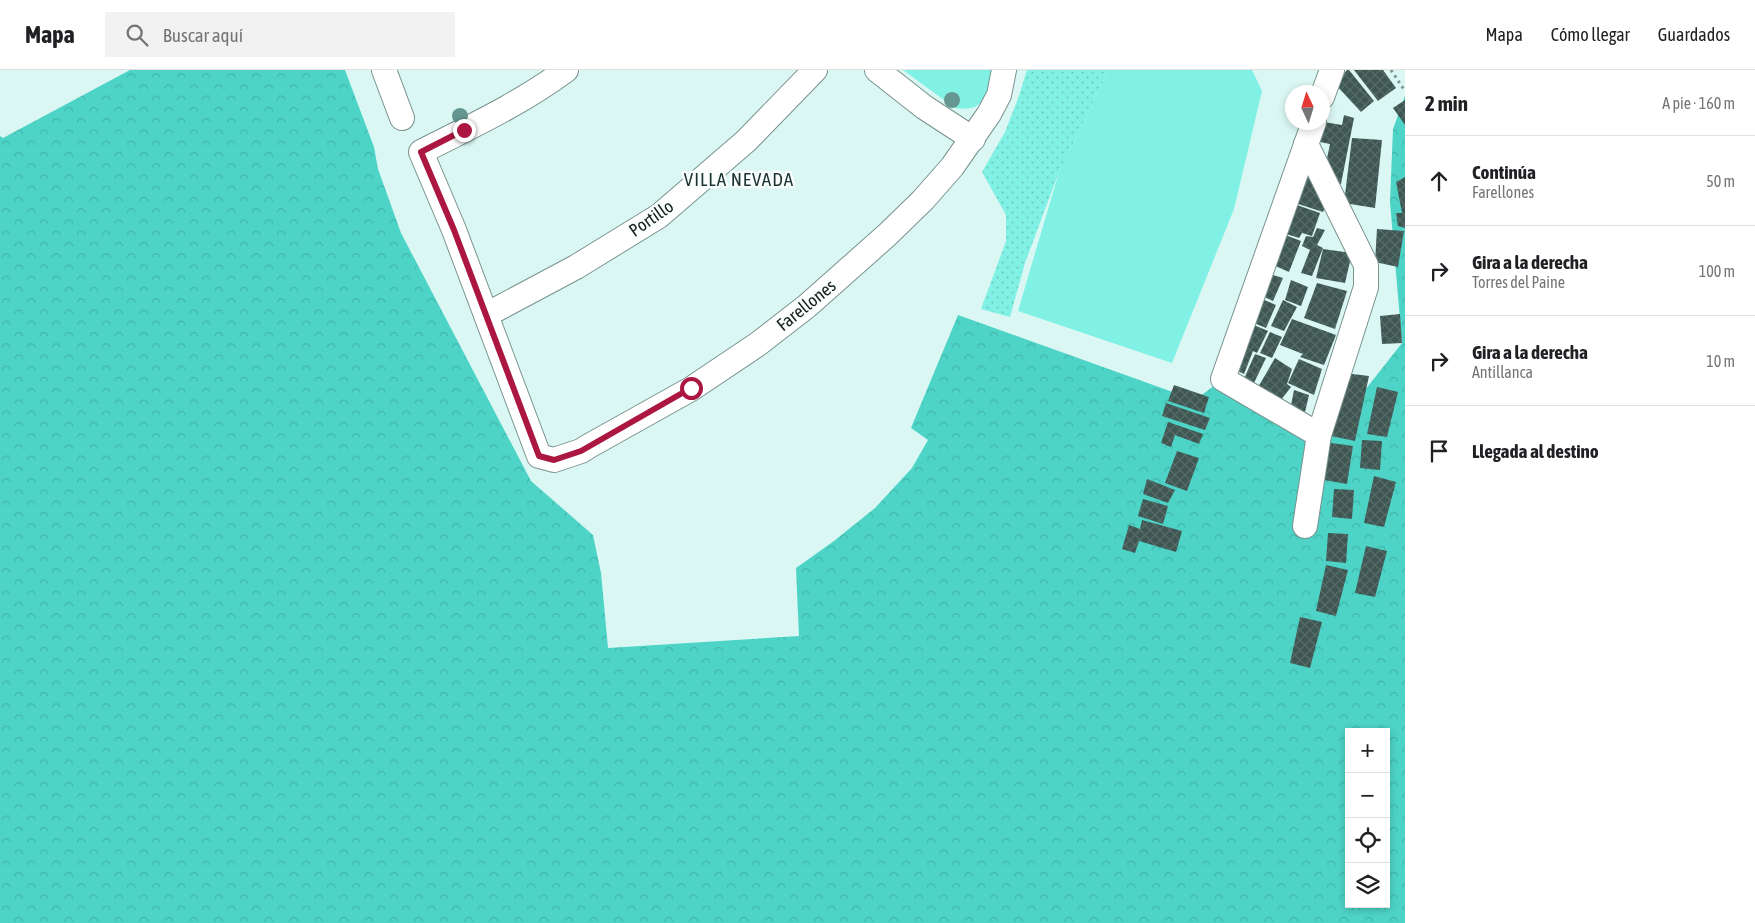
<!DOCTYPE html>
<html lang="es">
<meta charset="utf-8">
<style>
:root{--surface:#fff;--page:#f2f2f2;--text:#202124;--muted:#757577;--line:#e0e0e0}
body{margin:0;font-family:"Asap Condensed",sans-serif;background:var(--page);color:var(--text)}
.controls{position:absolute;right:15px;bottom:15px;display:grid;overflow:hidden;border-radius:0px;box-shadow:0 2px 8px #0003}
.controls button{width:45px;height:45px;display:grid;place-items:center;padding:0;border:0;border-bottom:1px solid var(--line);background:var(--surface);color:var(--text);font:25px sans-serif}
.compass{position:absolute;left:1285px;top:15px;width:45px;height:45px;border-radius:50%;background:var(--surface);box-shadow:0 2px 8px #0003;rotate:356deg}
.stop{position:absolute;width:15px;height:15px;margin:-11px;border:4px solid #ac1741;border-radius:50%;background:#fff}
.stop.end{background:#ac1741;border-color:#fff;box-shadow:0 1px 5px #0008}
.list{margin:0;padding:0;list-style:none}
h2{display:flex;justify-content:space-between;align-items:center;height:65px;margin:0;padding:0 20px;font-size:21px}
h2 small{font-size:16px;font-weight:400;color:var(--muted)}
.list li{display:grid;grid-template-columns:32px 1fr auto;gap:15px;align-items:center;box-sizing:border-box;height:90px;padding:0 20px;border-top:1px solid var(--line)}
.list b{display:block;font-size:19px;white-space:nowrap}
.list p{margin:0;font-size:16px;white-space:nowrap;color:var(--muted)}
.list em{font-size:16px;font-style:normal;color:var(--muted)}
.icon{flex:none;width:28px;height:28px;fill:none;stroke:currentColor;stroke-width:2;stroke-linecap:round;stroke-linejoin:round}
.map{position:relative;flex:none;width:1405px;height:853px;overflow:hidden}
header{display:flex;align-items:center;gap:30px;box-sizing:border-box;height:70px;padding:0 25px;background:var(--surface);border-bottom:1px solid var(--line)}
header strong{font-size:24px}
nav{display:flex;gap:28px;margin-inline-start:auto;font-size:18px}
.search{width:350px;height:45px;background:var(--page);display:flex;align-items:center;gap:12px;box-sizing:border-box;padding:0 18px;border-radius:0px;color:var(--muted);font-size:19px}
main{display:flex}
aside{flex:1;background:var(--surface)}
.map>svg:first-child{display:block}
.grass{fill:url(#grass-dots)}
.forest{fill:url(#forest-crowns);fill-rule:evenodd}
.green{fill:#80f1e4}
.building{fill:url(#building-cross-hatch)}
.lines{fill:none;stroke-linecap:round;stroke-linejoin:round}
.minor-casing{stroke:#79938f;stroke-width:26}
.path{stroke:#7d918e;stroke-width:3;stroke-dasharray:2.5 4;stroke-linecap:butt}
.minor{stroke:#fff;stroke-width:24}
.tree{fill:#669691}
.route{stroke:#ac1741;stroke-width:6}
.labels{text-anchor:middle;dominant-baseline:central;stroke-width:5;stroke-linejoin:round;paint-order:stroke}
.street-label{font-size:18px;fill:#15201e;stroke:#f9fefd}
.neighbourhood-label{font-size:19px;letter-spacing:1px;fill:#1c3431;stroke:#f9fefd}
</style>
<header>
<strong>Mapa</strong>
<div class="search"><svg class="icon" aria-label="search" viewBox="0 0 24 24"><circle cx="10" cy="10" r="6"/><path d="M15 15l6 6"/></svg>Buscar aquí</div>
<nav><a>Mapa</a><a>Cómo llegar</a><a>Guardados</a></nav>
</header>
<main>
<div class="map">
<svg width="1405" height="853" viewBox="0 0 1405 853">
<defs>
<pattern id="grass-dots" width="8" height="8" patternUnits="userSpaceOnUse" patternTransform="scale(1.25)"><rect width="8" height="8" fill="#80f1e4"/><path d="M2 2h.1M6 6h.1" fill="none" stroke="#6ecec3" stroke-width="1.8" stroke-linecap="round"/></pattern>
<pattern id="forest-crowns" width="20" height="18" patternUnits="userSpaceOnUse" patternTransform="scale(1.25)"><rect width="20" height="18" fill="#4dd4c7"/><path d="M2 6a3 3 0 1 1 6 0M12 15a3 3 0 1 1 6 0" fill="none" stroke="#42b6aa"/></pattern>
<pattern id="building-cross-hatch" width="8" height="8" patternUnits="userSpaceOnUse" patternTransform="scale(1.25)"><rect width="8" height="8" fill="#3e5753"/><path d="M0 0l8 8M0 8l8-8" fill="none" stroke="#576b68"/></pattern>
</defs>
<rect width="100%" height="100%" fill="#daf7f3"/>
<polygon class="grass" points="1027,0 1109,0 1059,102 1025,193 1010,247 981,239 1006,171 1006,145 982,102 1005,62 1019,26"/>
<path class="forest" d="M 130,0 L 345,0 L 374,77 L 378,99 L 401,163 L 531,411 L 593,465 L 601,503 L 608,578 L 799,566 L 796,498 L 834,471 L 875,438 L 912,398 L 928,370 L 911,358 L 958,245 L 1195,330 L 1223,309 L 1324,372 L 1402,273 L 1390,132 L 1393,59 L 1405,26 L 1405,853 L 0,853 L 0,66 L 3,68 ZM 1349,662 L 1386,662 L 1386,834 L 1349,834 Z"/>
<g class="green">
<path d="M 903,0 L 993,0 C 986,24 986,43 955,38 Z"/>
<polygon points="1109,0 1252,0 1262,21 1234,139 1172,293 1018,241 1059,102"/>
</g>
<g class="building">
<polygon points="1347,0 1349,0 1374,31 1361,42 1335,14"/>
<polygon points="1354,0 1383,0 1396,18 1378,31"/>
<polygon points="1405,30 1405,55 1393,38"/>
<polygon points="1344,45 1354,48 1341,114 1329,111 1325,98 1330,74 1320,72 1324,52 1342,55"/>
<polygon points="1352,68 1382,70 1375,138 1344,133"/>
<polygon points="1306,103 1320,114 1328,130 1323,142 1292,132"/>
<polygon points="1405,107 1405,158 1398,156 1396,143 1402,143 1396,112"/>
<polygon points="1291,133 1320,143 1312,166 1302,163 1299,168 1280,162"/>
<polygon points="1317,158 1325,160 1317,175 1323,178 1312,206 1301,203 1310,180 1302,176 1306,166 1313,167"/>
<polygon points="1377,159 1404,161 1398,197 1375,192"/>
<polygon points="1280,163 1301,171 1289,202 1269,193"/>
<polygon points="1323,179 1352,183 1345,213 1316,208"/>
<polygon points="1270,204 1283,208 1273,231 1262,226"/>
<polygon points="1291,210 1308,217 1301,236 1285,230"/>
<polygon points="1317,213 1347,221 1335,259 1304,248"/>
<polygon points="1262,229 1276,235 1266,258 1254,253"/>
<polygon points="1283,230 1297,237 1284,261 1271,256"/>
<polygon points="1400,244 1402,273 1382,274 1380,246"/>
<polygon points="1292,249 1336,265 1324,295 1300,287 1303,284 1280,275"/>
<polygon points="1247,252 1268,261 1257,283 1253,281 1244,304 1231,298"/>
<polygon points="1270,262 1282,267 1272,288 1260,283"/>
<polygon points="1255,284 1266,288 1253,315 1243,311"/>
<polygon points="1275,288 1292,299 1287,314 1291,317 1278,334 1257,319"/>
<polygon points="1299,289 1322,299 1314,325 1288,313"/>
<polygon points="1344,303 1369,306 1355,371 1326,365"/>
<polygon points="1174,315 1209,327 1204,343 1168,331"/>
<polygon points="1377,317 1398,322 1387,367 1367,364"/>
<polygon points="1294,320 1309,325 1305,342 1291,335"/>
<polygon points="1166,333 1210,348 1205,360 1162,346"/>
<polygon points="1168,352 1203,364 1199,374 1175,365 1171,377 1161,373"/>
<polygon points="1362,370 1382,371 1380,400 1360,398"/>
<polygon points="1324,372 1353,376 1347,414 1318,409"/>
<polygon points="1177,381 1199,388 1187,421 1165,413"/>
<polygon points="1374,406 1396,412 1384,457 1364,453"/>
<polygon points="1147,409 1175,420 1168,433 1143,424"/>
<polygon points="1334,419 1354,420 1352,449 1332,447"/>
<polygon points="1143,429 1168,436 1163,454 1138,446"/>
<polygon points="1142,450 1182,461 1176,482 1139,471 1135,483 1122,479 1129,455 1140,459"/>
<polygon points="1328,463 1348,464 1346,493 1326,491"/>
<polygon points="1366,476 1387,481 1375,527 1355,523"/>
<polygon points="1326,495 1348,500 1336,546 1316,541"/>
<polygon points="1300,547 1322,552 1310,598 1290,593"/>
</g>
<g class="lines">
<defs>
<g id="minor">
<polyline points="384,0 402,48"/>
<path d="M 566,0 C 520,34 472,56 421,82 L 454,160 L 539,386 L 554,390 L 581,381 L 589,376 L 691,319 L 758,274 L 807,236 L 887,165 L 923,130 L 952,97 L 989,44 L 999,25 L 1004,0"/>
<polyline points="877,0 924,37 973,69"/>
<polyline points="1322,27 1332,0"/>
<polyline points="1314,52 1223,309 1319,365"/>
<polyline points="486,245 576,197 659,146 746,71 815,0"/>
<polyline points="1305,456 1319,365 1366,217 1366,195 1306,74"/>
</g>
</defs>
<use href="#minor" class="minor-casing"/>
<polyline class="path" points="1391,0 1405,21"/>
<use href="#minor" class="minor"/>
</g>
<g class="tree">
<circle cx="952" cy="30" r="8"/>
<circle cx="460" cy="46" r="8"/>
</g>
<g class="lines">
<polyline class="route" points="464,60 421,82 454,160 539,386 554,390 581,381 691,318"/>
</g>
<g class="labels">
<g class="street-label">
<text transform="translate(651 148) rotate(-35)">Portillo</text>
<text transform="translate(806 235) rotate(-39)">Farellones</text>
</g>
<g class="neighbourhood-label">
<text x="739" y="109">VILLA NEVADA</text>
</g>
</g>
</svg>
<div class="controls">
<button>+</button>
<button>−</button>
<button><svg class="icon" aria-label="locate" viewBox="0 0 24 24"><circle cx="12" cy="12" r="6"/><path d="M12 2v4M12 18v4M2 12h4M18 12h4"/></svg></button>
<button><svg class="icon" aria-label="layers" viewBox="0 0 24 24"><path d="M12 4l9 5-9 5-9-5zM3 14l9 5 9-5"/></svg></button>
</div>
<svg class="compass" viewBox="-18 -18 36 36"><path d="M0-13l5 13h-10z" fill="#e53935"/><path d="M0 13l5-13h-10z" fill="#757577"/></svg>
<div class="stop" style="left:691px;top:318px"></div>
<div class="stop end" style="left:464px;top:60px"></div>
</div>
<aside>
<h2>2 min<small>A pie · 160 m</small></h2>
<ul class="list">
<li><svg class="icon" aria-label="ahead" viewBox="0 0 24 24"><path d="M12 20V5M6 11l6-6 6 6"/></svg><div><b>Continúa</b><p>Farellones</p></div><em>50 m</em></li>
<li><svg class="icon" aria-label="right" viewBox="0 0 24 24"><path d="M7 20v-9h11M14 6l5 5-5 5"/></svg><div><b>Gira a la derecha</b><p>Torres del Paine</p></div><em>100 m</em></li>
<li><svg class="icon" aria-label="right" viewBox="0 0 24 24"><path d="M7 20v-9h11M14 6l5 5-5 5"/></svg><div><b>Gira a la derecha</b><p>Antillanca</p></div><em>10 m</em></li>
<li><svg class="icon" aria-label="arrive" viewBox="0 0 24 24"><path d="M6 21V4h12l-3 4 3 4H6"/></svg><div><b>Llegada al destino</b></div></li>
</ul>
</aside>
</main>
